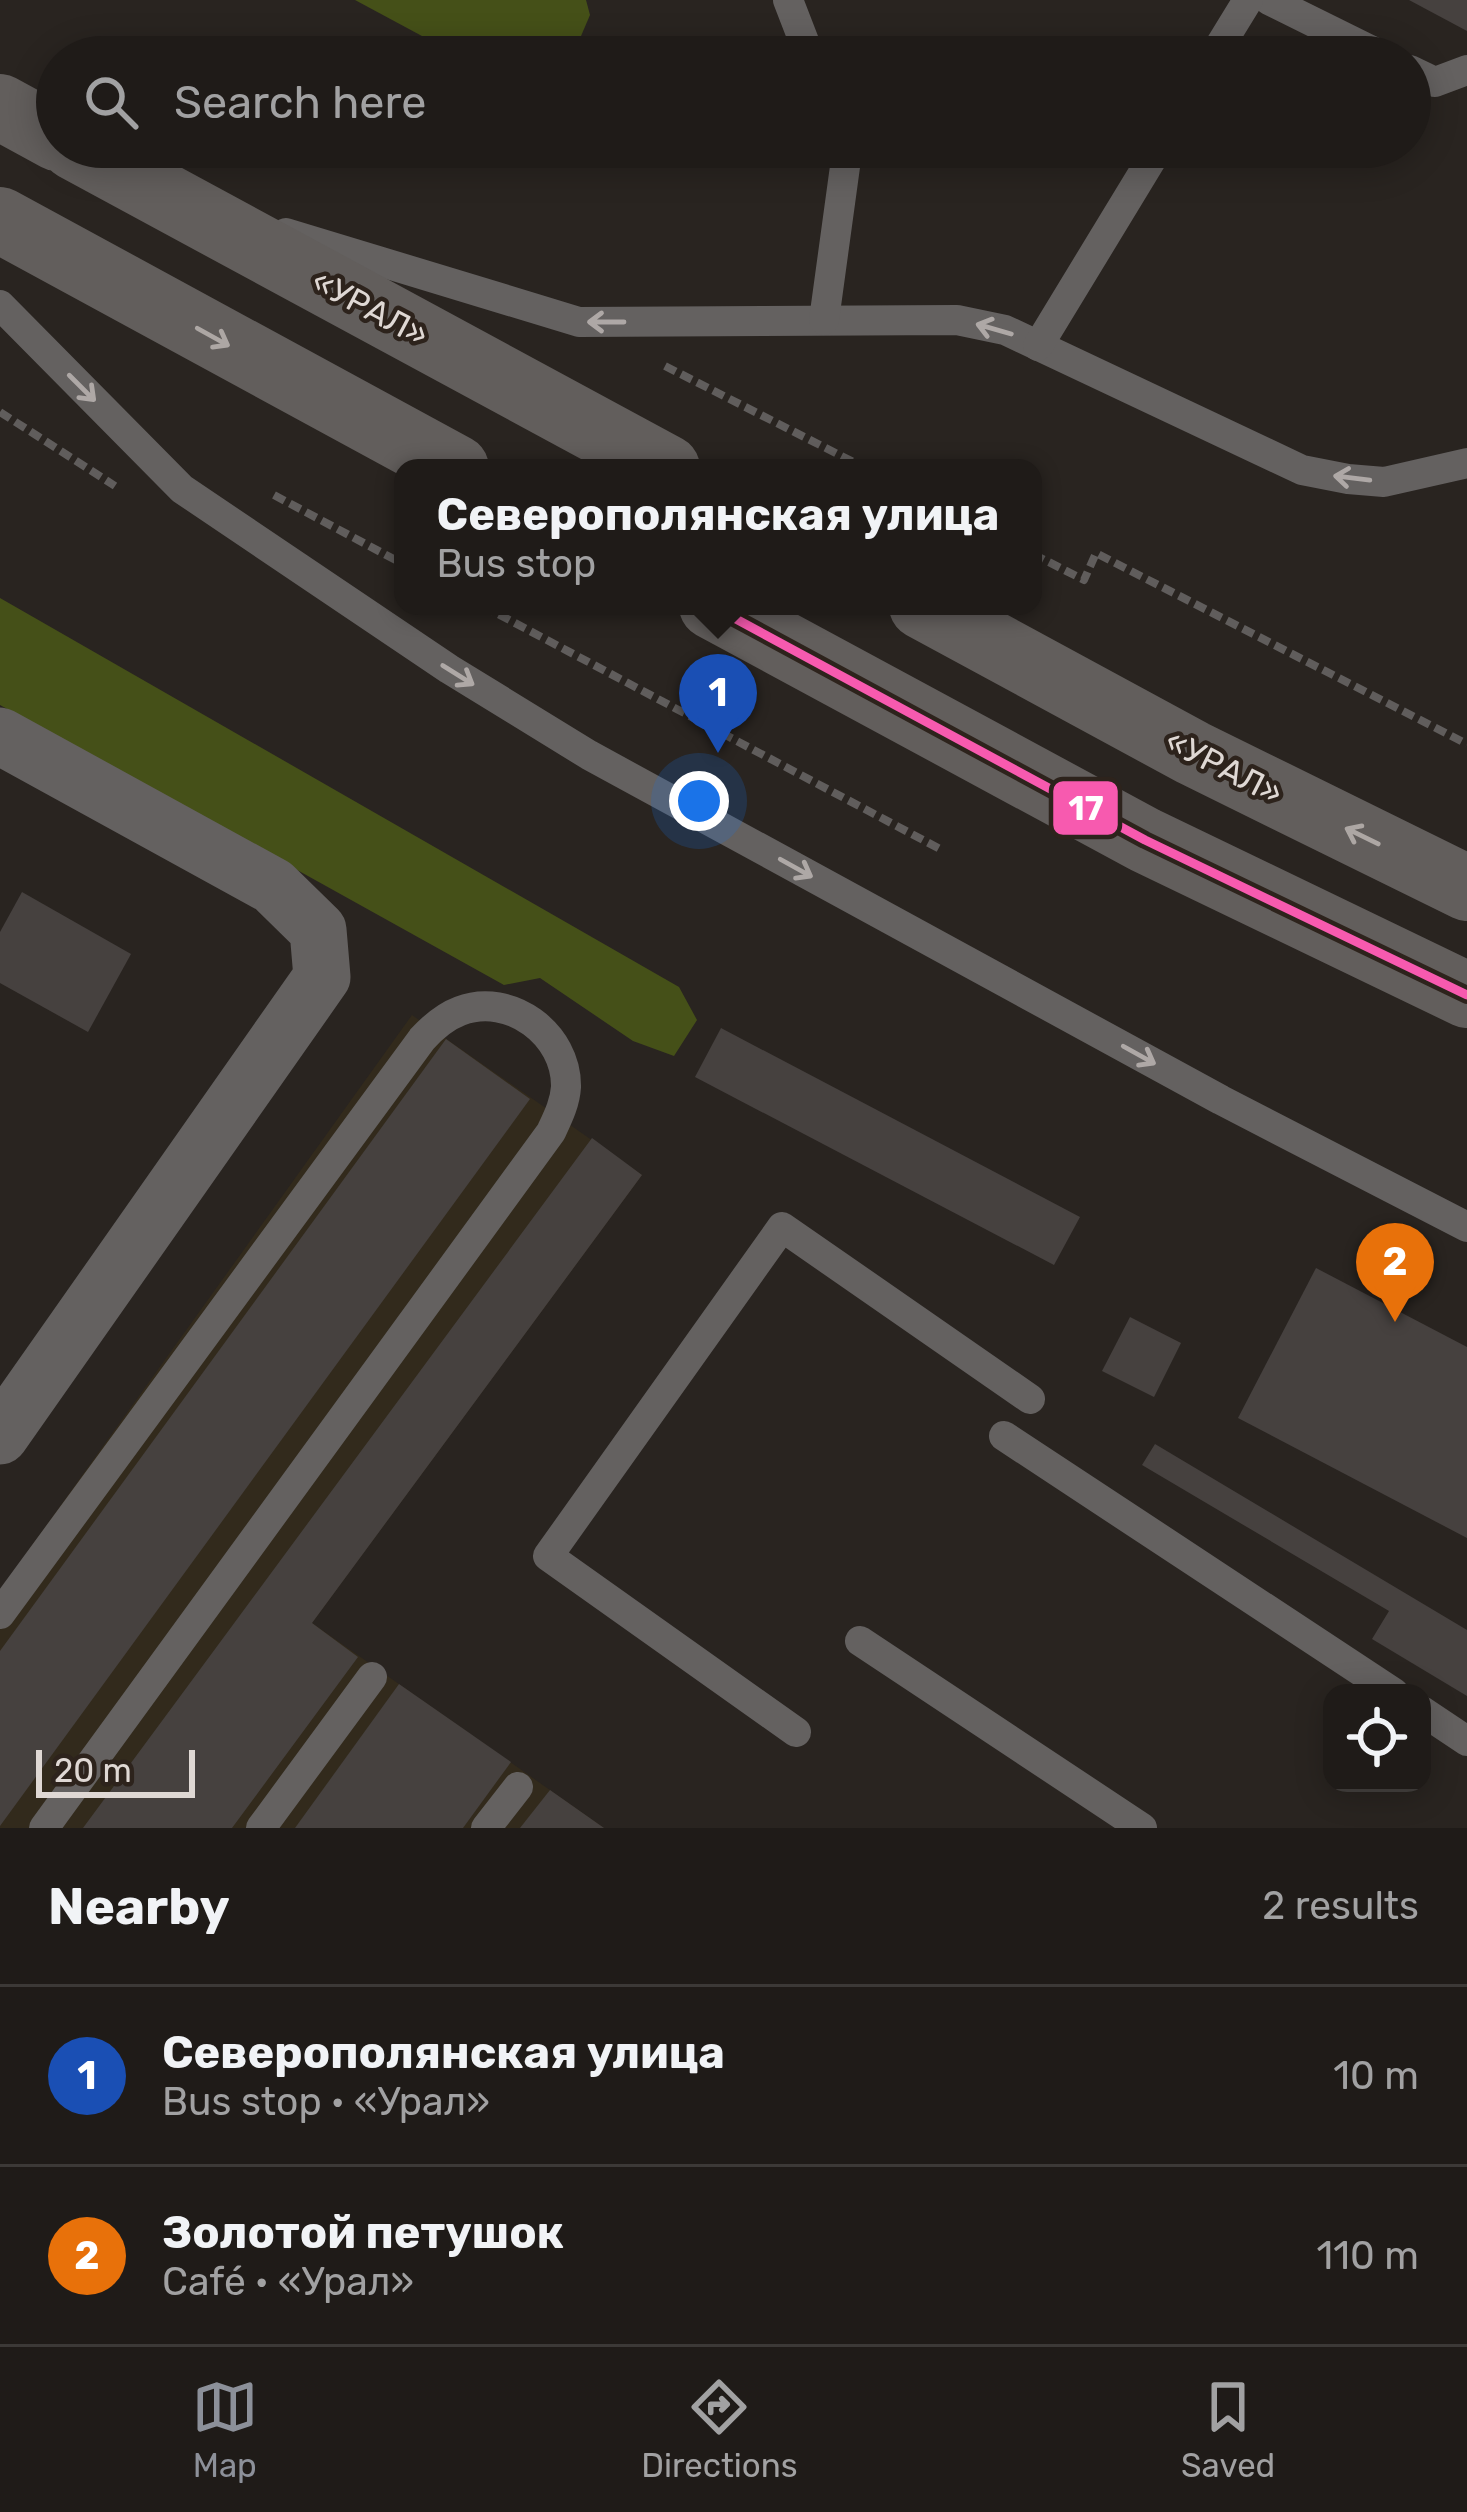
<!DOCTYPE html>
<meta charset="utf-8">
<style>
:root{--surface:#1f1b18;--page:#2c2825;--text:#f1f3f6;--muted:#a1a1a2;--line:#3c3937;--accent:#8c9099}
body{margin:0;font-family:Rubik,sans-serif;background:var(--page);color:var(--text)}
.controls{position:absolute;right:36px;bottom:36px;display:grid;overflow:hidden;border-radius:24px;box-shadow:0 6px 30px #0003}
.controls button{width:108px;height:108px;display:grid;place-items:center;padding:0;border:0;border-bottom:3px solid var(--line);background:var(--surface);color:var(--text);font:60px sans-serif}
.scale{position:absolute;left:36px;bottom:30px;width:159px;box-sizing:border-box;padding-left:12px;border:6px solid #dfd8d4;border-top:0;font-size:33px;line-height:42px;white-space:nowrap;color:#dfd8d4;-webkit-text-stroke:9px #2d231c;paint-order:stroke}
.you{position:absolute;left:699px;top:801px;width:42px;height:42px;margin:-30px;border:9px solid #fff;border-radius:50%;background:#1a73e8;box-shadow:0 0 0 18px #1a73e833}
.badge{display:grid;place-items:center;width:78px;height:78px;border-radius:50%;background:var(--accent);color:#fff;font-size:39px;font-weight:700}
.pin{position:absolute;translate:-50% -99px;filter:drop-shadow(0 3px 6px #0008)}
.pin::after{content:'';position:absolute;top:63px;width:42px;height:36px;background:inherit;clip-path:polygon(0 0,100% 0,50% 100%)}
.popup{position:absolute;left:394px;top:459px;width:648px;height:156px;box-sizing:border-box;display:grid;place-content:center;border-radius:24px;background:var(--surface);filter:drop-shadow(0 3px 9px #0005);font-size:39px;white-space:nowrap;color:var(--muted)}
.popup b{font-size:45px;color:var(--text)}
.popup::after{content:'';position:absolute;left:50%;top:100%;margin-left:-24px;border:24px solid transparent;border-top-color:var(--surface)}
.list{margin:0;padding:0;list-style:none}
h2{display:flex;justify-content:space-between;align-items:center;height:156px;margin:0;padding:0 48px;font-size:51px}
h2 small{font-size:39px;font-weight:400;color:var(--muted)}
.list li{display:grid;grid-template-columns:78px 1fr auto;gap:36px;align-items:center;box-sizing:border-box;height:180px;padding:0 48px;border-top:3px solid var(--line)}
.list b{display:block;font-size:45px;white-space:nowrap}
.list p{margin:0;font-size:39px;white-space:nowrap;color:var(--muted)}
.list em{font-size:39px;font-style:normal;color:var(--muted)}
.icon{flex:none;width:66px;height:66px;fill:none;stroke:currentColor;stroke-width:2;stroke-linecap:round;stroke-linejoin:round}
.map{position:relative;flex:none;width:1467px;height:1828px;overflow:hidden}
.search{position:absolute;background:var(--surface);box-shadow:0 6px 30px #0003;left:36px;right:36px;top:36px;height:132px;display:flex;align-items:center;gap:30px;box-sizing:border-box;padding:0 42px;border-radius:66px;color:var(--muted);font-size:45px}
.sheet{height:516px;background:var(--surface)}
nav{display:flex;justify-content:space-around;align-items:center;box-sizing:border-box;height:168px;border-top:3px solid var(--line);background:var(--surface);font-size:33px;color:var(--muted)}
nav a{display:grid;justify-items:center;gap:6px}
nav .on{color:var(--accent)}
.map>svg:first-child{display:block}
.industrial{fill:#322a1c}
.forest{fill:#455018}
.building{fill:#46413f}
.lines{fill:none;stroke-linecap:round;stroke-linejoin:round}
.path{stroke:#605d5c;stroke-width:8;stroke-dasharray:12 6;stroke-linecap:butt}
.lane{stroke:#646160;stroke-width:30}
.street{stroke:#646160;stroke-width:57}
.highway{stroke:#625e5c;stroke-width:66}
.bus-1-casing{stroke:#2d231c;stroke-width:18}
.bus-1{stroke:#f75aaf;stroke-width:9}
.oneway{stroke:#aea8a6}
.oneway2{stroke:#ada7a4}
.labels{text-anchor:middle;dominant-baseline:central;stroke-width:9;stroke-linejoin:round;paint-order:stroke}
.street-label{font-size:33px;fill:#dfd8d4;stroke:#2d231c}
.line-badge{stroke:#2d231c;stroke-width:4.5}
.badge-label{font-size:33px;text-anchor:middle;font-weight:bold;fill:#fff}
</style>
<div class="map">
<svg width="1467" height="1828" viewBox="0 0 1467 1828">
<rect width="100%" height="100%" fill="#292420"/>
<polygon class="industrial" points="412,1015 642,1175 312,1623 604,1828 0,1828 0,1590"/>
<g class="forest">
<polygon points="355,0 586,0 590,15 572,57 461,57"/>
<polygon points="0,598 679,987 697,1020 674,1056 633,1041 540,978 504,985 0,705"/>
</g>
<g class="building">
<polygon points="1409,0 1467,0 1467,31"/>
<polygon points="22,892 131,954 88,1032 0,983 0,932"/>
<polygon points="721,1028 1080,1217 1054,1265 695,1077"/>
<polygon points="446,1039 530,1099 0,1826 0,1651"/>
<polygon points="592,1138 642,1175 312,1623 358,1657 232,1828 83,1828"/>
<polygon points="1316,1268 1467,1347 1467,1538 1238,1418"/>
<polygon points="1130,1317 1181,1343 1154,1397 1102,1371"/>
<polygon points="1155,1444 1467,1630 1467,1696 1372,1639 1389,1611 1142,1465"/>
<polygon points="399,1684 511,1762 463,1828 295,1828"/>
<polygon points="550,1790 604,1828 520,1828"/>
</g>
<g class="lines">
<g class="path">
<polyline points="665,366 865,468"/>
<polyline points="0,412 115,486"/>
<polyline points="274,495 403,564"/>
<polyline points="1033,554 1084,580 1096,553 1467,744"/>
<polyline points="483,606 940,849"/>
</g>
<g class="lane">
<polyline points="788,0 810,57"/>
<polyline points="1269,0 1384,57"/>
<polyline points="1213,57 1248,0"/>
<polyline points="1410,70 1435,82 1467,70"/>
<polyline points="286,233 579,322 957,320 1005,330 1302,470 1348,479 1384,482 1467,463"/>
<polyline points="0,305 182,489 449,669 589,755 1221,1100 1467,1227"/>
<polyline points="824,320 847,152 845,147"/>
<polyline points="1038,346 1159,147"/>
<polyline points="1004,1436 1394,1693"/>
<path d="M 0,1614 L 422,1039 C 433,1027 444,1017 460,1011 C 510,992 567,1034 566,1087 C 565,1103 558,1117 551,1132 L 44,1828"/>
<polyline points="860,1641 1142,1828"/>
<polyline points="1422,1711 1467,1741"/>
<polyline points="796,1732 548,1556 782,1227 1030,1399"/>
<polyline points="261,1828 372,1677"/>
<polyline points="486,1828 518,1787"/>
</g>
<polyline class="street" points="0,736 273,886 318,930 322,977 0,1436"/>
<g class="highway">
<polyline points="0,107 57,138"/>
<polyline points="74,147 667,468"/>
<polyline points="0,220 456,468"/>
<polyline points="712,606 1145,840 1467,995"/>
<polyline points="922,606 1193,753 1467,888"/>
</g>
<defs>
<polyline id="bus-1" points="712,606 1145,840 1467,995"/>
</defs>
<use href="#bus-1" class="bus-1-casing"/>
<use href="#bus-1" class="bus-1"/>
</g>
<defs><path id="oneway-shaft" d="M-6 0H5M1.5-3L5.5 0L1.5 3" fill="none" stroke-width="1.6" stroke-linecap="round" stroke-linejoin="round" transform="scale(3)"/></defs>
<g class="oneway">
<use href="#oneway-shaft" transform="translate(606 322) rotate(180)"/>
<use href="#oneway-shaft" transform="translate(994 329) rotate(-164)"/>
<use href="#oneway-shaft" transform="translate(82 388) rotate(45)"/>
<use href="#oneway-shaft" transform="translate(1352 478) rotate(-173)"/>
<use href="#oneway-shaft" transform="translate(458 675) rotate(32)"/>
<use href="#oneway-shaft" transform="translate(796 868) rotate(29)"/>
<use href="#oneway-shaft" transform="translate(1139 1055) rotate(29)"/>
</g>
<g class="oneway2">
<use href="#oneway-shaft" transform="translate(213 337) rotate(29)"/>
<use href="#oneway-shaft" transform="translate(1362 836) rotate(-154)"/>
</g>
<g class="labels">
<g class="street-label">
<text transform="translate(370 308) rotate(28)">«УРАЛ»</text>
<text transform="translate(1224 767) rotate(27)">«УРАЛ»</text>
</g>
</g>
<rect class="line-badge" x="1051" y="779" width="69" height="58" rx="12" fill="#f75aaf"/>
<g class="badge-label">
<text x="1086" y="820">17</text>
</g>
</svg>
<div class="controls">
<button><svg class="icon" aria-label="locate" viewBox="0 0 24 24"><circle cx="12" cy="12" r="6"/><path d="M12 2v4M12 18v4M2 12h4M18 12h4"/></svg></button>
</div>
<div class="scale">20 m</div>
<div class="you"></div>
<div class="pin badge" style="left:718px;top:753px;background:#1a4fb4">1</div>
<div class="popup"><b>Северополянская улица</b>Bus stop</div>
<div class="pin badge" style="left:1395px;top:1322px;background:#e8710a">2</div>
<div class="search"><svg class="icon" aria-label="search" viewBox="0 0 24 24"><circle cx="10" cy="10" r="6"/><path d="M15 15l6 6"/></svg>Search here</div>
</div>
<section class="sheet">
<h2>Nearby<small>2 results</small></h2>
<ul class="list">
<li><span class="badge" style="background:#1a4fb4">1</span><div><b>Северополянская улица</b><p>Bus stop · «Урал»</p></div><em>10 m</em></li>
<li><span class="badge" style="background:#e8710a">2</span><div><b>Золотой петушок</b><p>Café · «Урал»</p></div><em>110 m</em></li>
</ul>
</section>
<nav>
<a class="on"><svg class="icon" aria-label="map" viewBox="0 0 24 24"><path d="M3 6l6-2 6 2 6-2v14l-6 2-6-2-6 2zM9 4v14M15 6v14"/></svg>Map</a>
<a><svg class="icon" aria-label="directions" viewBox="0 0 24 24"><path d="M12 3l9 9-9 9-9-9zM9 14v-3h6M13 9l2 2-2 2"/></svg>Directions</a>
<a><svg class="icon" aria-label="saved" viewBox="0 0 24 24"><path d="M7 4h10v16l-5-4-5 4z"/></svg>Saved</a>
</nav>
